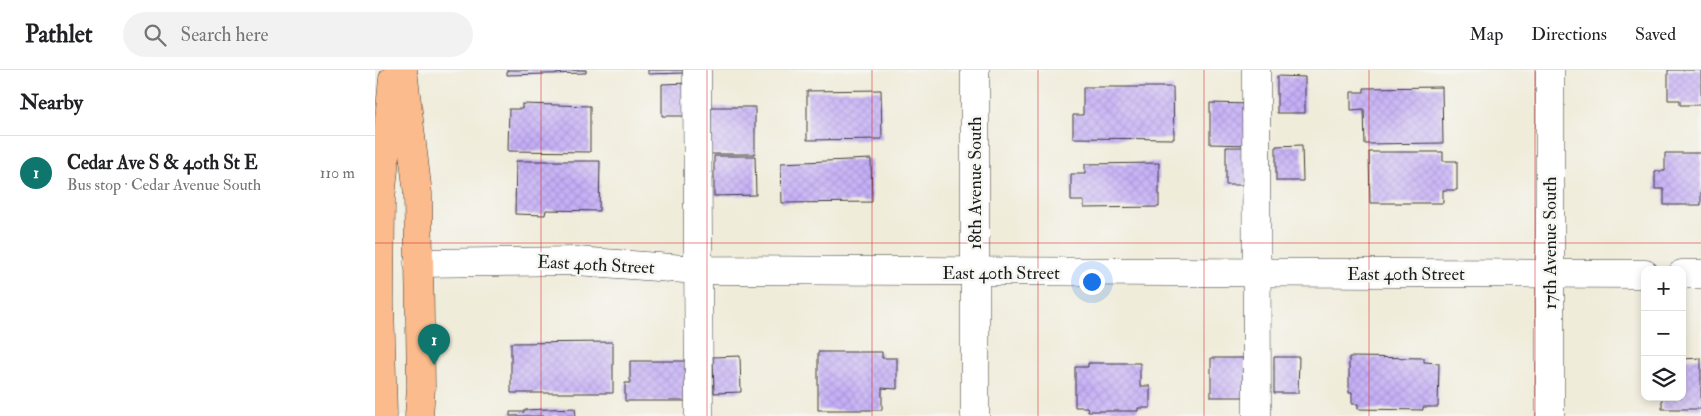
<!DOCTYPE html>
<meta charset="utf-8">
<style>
:root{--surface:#fff;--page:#f2f2f2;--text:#202124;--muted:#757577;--line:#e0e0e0;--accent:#0f766e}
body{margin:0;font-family:"IM FELL Double Pica",serif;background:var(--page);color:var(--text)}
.controls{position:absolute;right:15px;bottom:15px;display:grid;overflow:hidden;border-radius:10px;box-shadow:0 2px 8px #0003}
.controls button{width:45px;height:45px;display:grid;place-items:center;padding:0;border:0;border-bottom:1px solid var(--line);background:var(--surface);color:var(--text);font:25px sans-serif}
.you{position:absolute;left:716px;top:211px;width:18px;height:18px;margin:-12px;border:4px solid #fff;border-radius:50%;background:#1a73e8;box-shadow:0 0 0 8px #1a73e833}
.badge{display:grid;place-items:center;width:32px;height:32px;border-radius:50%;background:var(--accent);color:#fff;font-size:16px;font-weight:700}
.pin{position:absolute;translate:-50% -41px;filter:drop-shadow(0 1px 2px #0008)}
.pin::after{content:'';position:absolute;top:26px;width:18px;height:15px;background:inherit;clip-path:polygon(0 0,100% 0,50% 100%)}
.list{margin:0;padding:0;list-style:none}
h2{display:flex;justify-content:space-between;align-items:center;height:65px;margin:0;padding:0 20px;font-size:21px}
h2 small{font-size:16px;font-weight:400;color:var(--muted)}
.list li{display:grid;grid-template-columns:32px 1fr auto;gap:15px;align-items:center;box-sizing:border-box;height:75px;padding:0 20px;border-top:1px solid var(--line)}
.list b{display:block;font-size:19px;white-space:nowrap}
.list p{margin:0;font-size:16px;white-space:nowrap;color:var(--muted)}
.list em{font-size:16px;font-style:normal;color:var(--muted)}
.icon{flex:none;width:28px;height:28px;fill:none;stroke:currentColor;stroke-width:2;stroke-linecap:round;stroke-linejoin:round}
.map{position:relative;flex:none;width:1326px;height:346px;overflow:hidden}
header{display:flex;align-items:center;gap:30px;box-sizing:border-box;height:70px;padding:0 25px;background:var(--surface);border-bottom:1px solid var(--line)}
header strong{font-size:24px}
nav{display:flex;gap:28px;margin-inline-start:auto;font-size:18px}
.search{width:350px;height:45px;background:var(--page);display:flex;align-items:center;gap:12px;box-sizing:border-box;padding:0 18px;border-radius:28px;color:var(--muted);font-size:19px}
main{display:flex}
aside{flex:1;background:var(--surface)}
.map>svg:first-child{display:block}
.building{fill:url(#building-cross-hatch)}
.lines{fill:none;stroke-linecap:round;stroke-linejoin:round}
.minor-casing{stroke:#3c3b38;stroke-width:29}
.major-casing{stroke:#3c3b38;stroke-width:29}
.minor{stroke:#fff;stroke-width:28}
.major{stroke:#fbbb8c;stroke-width:28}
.grid{fill:none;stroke:#d62828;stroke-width:1;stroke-opacity:0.55}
.labels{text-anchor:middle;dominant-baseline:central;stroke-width:5;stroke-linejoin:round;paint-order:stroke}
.street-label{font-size:18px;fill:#1c1c1c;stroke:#f6f6f2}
</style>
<header>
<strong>Pathlet</strong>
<div class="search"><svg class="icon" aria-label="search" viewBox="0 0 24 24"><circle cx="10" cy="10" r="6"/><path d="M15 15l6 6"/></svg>Search here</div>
<nav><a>Map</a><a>Directions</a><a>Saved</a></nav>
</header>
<main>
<aside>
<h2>Nearby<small></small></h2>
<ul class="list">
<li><span class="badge">1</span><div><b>Cedar Ave S &amp; 40th St E</b><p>Bus stop · Cedar Avenue South</p></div><em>110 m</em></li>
</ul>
</aside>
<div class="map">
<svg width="1326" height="346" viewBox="0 0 1326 346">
<defs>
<pattern id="building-cross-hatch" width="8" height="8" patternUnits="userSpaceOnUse" patternTransform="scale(1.25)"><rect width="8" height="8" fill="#c5aff7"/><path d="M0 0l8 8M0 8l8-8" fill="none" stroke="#a996d3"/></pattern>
</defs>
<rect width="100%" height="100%" fill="#f6f6f2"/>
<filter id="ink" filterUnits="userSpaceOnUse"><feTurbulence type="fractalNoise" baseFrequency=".02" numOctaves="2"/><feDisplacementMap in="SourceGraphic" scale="10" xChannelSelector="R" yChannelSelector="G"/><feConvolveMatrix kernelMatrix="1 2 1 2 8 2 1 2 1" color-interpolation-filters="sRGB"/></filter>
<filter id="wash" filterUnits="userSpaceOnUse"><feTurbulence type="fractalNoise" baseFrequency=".0096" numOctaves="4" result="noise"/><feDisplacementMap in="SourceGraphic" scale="20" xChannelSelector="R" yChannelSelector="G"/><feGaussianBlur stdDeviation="1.12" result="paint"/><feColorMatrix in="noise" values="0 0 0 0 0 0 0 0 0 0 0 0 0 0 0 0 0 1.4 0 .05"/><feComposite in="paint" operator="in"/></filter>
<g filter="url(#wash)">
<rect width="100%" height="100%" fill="#f0ecda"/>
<g id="blocks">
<g class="building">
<polygon points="132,0 211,0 211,3 132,5"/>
<polygon points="273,0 309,0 309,3 273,4"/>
<polygon points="1293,0 1326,0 1326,35 1305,35 1305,30 1293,30"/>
<polygon points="902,6 930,7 930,43 902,43"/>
<polygon points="313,13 313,46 287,46 287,14"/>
<polygon points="708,17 798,17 799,69 698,68 698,45 708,45"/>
<polygon points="1067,17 1068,73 990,74 989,39 976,40 976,22 989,22 989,18"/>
<polygon points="506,20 507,69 432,70 432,21"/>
<polygon points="835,33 876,34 876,75 835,74"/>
<polygon points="147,34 215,36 215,82 133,81 134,39 147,39"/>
<rect x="336" y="37" width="44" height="47"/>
<polygon points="927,75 928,111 901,111 901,76"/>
<polygon points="851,77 872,77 871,115 851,115"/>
<polygon points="994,82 1068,82 1068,91 1082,91 1082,120 1068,120 1068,133 995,133"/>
<polygon points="1290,83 1326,83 1326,135 1289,135 1289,119 1280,119 1280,101 1290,101"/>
<polygon points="339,86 380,86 381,125 339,126"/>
<polygon points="496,89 497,132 407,133 406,93"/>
<polygon points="141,91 225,91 224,141 171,140 170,145 140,144"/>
<polygon points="784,93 784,137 709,138 709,131 696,131 696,104 710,104 710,94"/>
<polygon points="238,272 238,323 136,323 136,273"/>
<polygon points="443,282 507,282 507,288 522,288 522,319 507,318 507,340 443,340"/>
<polygon points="365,286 366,322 339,323 338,287"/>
<polygon points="899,287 924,287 923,323 899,323"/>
<polygon points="974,287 1049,288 1049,292 1064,293 1063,337 1048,337 1048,340 983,339 983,334 977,334 977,323 974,323"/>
<rect x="836" y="288" width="37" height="39"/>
<polygon points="1326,288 1326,339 1287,339 1287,327 1307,327 1307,289"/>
<polygon points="255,291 313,291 313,331 250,331 250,313 255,313"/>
<polygon points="713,293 765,293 765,316 775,316 775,338 763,338 763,341 713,341 712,337 700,337 700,297 713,297"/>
<polygon points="200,338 201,346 135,346 135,342 149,342 149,340"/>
</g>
</g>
</g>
<g filter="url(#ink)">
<use href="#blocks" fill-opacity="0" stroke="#3c3b38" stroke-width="1"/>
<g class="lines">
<defs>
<g id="minor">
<polyline points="322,0 324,346"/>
<polyline points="600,0 600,346"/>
<polyline points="881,0 882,346"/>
<polyline points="43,193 202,191 323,200 1270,204"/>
<polyline points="1307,204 1326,204"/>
<polyline points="1175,346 1175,0"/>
</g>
<g id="major">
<polyline points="28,0 43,124 46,317 44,346"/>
<polyline points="8,346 5,233 6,129 18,9"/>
</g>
</defs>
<use href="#minor" class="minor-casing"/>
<use href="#major" class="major-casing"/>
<use href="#minor" class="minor"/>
<use href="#major" class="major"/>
</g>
</g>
<path class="grid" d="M 166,0 L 166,346M 332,0 L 332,346M 497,0 L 497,346M 663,0 L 663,346M 829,0 L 829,346M 994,0 L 994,346M 1160,0 L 1160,346M 0,173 L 1326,173"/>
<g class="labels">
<g class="street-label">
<text transform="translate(600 113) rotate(-90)">18th Avenue South</text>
<text transform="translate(1175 173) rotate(-90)">17th Avenue South</text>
<text transform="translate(221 195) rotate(3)">East 40th Street</text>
<text x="626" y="203">East 40th Street</text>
<text x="1031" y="204">East 40th Street</text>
</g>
</g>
</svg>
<div class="controls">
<button>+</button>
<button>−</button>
<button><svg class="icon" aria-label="layers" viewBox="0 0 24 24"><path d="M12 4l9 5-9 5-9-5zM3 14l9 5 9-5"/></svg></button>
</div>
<div class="you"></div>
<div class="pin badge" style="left:59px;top:295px">1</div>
</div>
</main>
